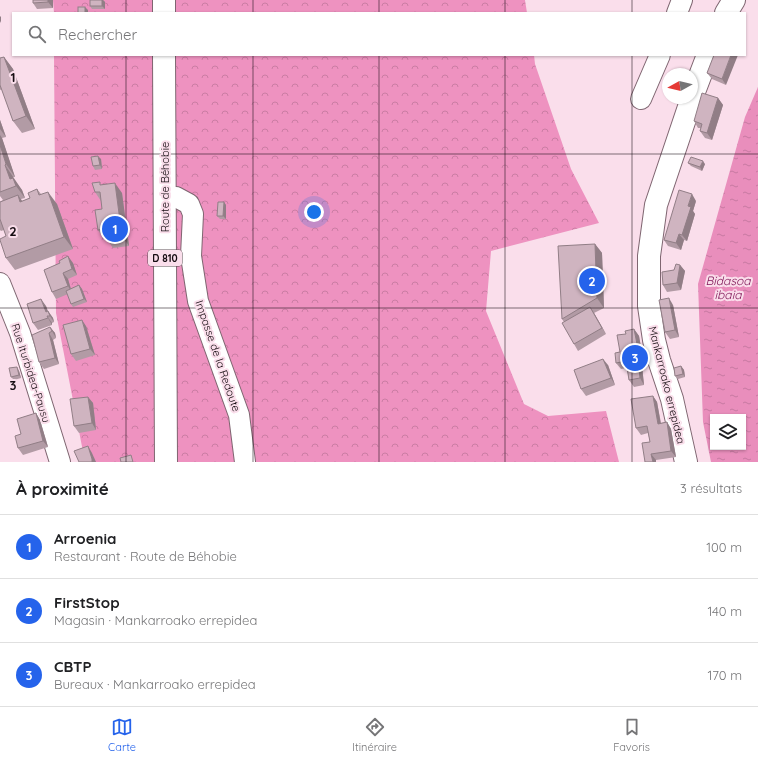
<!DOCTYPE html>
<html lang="fr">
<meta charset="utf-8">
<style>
:root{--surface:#fff;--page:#f2f2f2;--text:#202124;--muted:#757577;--line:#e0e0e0;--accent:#2563eb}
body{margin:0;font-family:Quicksand,sans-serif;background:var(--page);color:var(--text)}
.controls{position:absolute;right:12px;bottom:12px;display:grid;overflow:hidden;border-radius:0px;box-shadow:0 1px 3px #0004}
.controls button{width:36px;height:36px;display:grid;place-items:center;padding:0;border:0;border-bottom:1px solid var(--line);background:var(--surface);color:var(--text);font:20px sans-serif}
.compass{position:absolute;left:662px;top:68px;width:36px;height:36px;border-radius:50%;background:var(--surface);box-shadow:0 1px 3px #0004;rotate:262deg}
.you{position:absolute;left:314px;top:212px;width:14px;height:14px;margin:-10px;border:3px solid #fff;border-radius:50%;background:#1a73e8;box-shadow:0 0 0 6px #1a73e833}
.badge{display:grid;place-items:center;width:26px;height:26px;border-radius:50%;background:var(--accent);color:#fff;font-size:13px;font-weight:700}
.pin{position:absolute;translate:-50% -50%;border:2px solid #fff;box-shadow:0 1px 4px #0006}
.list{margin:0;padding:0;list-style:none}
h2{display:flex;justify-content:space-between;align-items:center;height:52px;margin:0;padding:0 16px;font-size:17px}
h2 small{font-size:13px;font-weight:400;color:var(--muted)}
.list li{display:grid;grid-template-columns:26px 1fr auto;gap:12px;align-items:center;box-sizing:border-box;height:64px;padding:0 16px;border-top:1px solid var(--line)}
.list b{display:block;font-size:15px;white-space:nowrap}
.list p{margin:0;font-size:13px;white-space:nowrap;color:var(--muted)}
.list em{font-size:13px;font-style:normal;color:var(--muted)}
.icon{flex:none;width:22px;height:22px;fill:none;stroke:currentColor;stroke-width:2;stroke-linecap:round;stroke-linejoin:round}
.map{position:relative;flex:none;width:758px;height:462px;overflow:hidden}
.search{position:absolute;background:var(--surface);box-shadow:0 1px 3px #0004;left:12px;right:12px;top:12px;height:44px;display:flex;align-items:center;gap:10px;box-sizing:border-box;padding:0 14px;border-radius:0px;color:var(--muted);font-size:15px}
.sheet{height:244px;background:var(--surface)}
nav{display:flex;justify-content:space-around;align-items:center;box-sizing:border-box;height:56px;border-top:1px solid var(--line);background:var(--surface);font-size:11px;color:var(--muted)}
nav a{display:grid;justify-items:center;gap:2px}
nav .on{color:var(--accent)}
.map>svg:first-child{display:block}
.forest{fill:url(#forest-crowns)}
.water{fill:url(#water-ripples);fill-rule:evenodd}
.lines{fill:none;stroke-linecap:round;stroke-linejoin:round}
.minor-casing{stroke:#7f6671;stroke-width:22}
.major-casing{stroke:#7f6671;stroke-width:24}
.minor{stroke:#fff;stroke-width:20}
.major{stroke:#fff;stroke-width:22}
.wall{fill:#b29ba5}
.shaded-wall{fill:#917e86}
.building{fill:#cfb4c0;stroke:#917e86}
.grid{fill:none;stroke:#160d12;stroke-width:1;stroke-opacity:0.55}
.labels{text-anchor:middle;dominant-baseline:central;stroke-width:4;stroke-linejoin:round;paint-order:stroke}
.shield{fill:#fadeeb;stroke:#5a4c53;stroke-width:1}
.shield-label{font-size:10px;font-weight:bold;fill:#160d12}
.street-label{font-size:11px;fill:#160d12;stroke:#fadeeb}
.water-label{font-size:12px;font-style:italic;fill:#7e1355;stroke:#fadeeb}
.grid-label{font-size:13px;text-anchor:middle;font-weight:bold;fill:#160d12;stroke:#fadeeb;stroke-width:4;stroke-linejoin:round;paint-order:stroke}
</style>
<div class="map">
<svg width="758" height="462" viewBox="0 0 758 462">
<defs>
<pattern id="forest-crowns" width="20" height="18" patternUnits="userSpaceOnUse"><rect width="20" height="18" fill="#ee92c0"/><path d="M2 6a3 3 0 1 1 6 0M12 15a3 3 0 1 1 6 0" fill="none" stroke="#cb7da4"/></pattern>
<pattern id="water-ripples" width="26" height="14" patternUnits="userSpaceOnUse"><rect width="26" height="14" fill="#e98ebc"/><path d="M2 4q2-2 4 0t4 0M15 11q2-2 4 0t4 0" fill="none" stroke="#c779a1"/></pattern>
</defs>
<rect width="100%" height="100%" fill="#fadeeb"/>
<g class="forest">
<polygon points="53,0 525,0 527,13 54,13"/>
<polygon points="54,55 534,55 535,64 571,169 599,223 491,251 486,311 524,404 548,416 606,411 619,462 85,462 56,313"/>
</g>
<path class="water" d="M 758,87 L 758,462 L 711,462 L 703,422 L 698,284 L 745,117 ZM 713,417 L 743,417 L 743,447 L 713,447 Z"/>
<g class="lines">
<defs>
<g id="minor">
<polyline points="677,13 682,0"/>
<polyline points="641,99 660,55"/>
<polyline points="165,197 176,197 189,204 193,214 191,256 198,301 239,415 245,462"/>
<polyline points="0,283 20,333 60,462"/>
</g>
<g id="major">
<polyline points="164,0 164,13"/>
<polyline points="726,13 734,0"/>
<polyline points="164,55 166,462"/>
<polyline points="692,97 708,55"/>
<polyline points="686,462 672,399 659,360 654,340 649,306 649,256 656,205 692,98"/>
</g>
</defs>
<use href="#minor" class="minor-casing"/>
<use href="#major" class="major-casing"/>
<use href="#minor" class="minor"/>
<use href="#major" class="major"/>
</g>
<g class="wall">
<polygon points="33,0 53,0 53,8 37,9 33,3"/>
<polygon points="90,0 103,0 105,2 105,9 92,9 90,6"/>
<polygon points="714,55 726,85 712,79 707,73"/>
<polygon points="4,57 13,69 35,129 22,133 13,121 2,89 0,90 0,58"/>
<polygon points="718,98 723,105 712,140 705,138 700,131 701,128 698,128 694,121"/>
<polygon points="0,120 6,137 2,138 15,177 13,177 14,180 22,190 25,198 21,199 22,201 30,198 37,189 41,194 57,204 73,249 15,270 6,258 6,236 4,230 1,231 0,230 0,202 3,200 0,196"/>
<polygon points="101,159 102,169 95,170 93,166"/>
<polygon points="688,163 705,164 702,171 691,166"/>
<polygon points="102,185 122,193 129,246 113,248 107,239 104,239 98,230 102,209 101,201 95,192"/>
<polygon points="696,201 693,211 695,214 687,241 684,240 681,250 668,246 664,240"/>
<polygon points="224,202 226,205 226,219 220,219 217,216"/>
<polygon points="595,244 602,253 604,308 594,313 606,334 578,351 574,344 564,322 562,319"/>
<polygon points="73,263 77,275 68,279 71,289 79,285 82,289 87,302 73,307 71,304 68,294 56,299 52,292 44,270"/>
<polygon points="680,265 685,271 681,290 667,292 663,285 674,270"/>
<polygon points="673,305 679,337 670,339 665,332"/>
<polygon points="46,306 48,311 53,318 54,322 52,323 52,325 38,330 33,323"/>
<polygon points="86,326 95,355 76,361 71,354"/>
<polygon points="50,327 55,333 56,338 53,340 59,364 44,369 39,362"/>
<polygon points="634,329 639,336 644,365 642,366 644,385 634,387 629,380 627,368 621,369 616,363 626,334"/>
<polygon points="608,365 615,385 586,396 581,389"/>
<polygon points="681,366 684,370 685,377 678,379 675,376"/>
<polygon points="19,371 21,378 14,380 11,377"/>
<polygon points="653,396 657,402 661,423 667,422 671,429 676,457 656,460 656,462 645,462 650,442 648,433 641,435 636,428"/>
<polygon points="88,397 93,403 96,430 79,433 74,426"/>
<polygon points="36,413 40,420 48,447 23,455 18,448 21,434"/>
</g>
<g class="shaded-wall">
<polygon points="48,0 53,0 53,8 48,2"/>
<polygon points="102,0 103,0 105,2 105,9 102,6"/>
<polygon points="85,7 88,10 88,13 85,13"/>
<polygon points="0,16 1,17 1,23 0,21"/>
<polygon points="731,55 738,55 726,85 722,79"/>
<polygon points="4,57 13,69 35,129 26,116"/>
<polygon points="718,98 723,105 712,140 707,133"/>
<polygon points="0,120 6,137 0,129"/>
<polygon points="0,135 2,138 15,177 6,164 0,145"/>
<polygon points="98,156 101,159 102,169 100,165"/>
<polygon points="703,161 705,164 702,171 700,167"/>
<polygon points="5,165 22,190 25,198 16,186 10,179"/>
<polygon points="115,183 122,193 129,246 122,236"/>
<polygon points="48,192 57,204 73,249 64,237"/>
<polygon points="692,194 696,201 693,211 695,214 687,241 682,235 688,206"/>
<polygon points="18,195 26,207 20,202"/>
<polygon points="224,202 226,205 226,219 223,216"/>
<polygon points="679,234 684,240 681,250 676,243"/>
<polygon points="595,244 602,253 604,308 597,298"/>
<polygon points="68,256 73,263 77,275 72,269"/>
<polygon points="680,265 685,271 681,290 677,283"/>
<polygon points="63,273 68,279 72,293 68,286"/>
<polygon points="79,285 82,289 87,302 84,299"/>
<polygon points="669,298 673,305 679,337 675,330"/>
<polygon points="41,299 46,306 49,316 46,312"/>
<polygon points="590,307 594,313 606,334 602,328"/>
<polygon points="48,311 53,318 54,322 50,316"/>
<polygon points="47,316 52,323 52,325 48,318"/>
<polygon points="82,320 86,326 95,355 90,349"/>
<polygon points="50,327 55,333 56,338 52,331"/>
<polygon points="634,329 639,336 644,365 640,359"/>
<polygon points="49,333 53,340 59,364 55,358"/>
<polygon points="603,359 608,365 615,385 611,378"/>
<polygon points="638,359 642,366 644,385 640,378"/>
<polygon points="681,366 684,370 685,377 683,374"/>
<polygon points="17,367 19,371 21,378 19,375"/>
<polygon points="653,396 657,402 662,431 658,424"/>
<polygon points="88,397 93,403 96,430 92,423"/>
<polygon points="36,413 40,420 48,447 43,441"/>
<polygon points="667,422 671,429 676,457 671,451"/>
<polygon points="88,446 92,453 96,462 92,462"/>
<polygon points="651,454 656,460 656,462 653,462"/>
</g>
<g class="building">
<polygon points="33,0 48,0 48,2 33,3"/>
<rect x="90" y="0" width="12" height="6"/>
<rect x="78" y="7" width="7" height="6"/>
<polygon points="714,55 731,55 722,79 707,73"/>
<polygon points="4,57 26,116 13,121 0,85 0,58"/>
<polygon points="702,93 718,98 707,133 700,131 702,124 694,121"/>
<polygon points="0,145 6,164 5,165 10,179 13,178 16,186 0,192"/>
<polygon points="98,156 100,165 93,166 91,157"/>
<polygon points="691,157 703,161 700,167 688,163"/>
<polygon points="100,182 100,185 115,183 122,236 106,238 105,229 98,230 95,210 102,209 100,192 95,192 92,183"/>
<polygon points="37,189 39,195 48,192 64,237 6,258 0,240 0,239 6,236 0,219 0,202 18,195 20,202 30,198 28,193"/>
<polygon points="679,190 692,194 688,206 691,207 682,235 679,234 676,243 664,240"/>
<polygon points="218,202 224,202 223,216 217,216"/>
<polygon points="595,244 597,298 562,319 558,246"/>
<polygon points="68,256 72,269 63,273 68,286 52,292 44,270 60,263 59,261"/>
<polygon points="676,264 680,265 677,283 663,285 662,272 674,270"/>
<polygon points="79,285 84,299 71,304 66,291"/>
<polygon points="669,298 675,330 665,332 659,300"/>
<polygon points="41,299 46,312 48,311 50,316 47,316 48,318 33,323 27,304"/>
<polygon points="590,307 602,328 574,344 562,323"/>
<polygon points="82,320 90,349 71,354 63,325"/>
<polygon points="50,327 52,331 49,333 55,358 39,362 32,335"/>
<polygon points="634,329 640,359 638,359 640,378 629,380 626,361 616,363 615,353 620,352 617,335 626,334 625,331"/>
<polygon points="603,359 611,378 581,389 574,370"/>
<polygon points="681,366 683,374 675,376 674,368"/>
<polygon points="17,367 19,375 11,377 9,368"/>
<polygon points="653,396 658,424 667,422 671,451 651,454 653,462 645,462 642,443 650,442 647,426 636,428 631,399"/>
<polygon points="88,397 92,423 74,426 70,399"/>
<polygon points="36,413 43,441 18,448 15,436 21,434 17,419"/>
<polygon points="88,446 92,459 92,462 79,462 74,451"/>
<polygon points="131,455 133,462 121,462 120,458"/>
</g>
<path class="grid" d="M 126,0 L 126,13M 253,0 L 253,13M 379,0 L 379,13M 505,0 L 505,13M 632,0 L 632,13M 126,55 L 126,462M 253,55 L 253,462M 379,55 L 379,462M 505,55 L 505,462M 632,55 L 632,462M 0,154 L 758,154M 0,308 L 758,308"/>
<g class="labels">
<rect class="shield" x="148" y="250" width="34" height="16" rx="3"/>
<g class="shield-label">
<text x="165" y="258">D 810</text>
</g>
<g class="street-label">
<text transform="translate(165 187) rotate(-90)">Route de Béhobie</text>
<text transform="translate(218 356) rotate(71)">Impasse de la Redoute</text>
<text transform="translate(31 373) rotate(72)">Rue Iturbidea-Pausu</text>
<text transform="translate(667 385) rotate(76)">Mankarroako errepidea</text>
</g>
<g class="water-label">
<text x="728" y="280">Bidasoa<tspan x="728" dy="14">ibaia</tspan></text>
</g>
</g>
<g class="grid-label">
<text x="13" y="82">1</text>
<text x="13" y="236">2</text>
<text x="13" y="390">3</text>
</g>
</svg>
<div class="controls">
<button><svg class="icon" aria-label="layers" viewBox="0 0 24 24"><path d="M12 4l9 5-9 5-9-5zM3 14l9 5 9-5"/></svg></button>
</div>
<svg class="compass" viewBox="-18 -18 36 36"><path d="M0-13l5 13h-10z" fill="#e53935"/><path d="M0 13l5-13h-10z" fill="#757577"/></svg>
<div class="you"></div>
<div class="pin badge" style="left:115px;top:229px">1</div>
<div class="pin badge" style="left:592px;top:281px">2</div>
<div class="pin badge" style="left:635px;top:358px">3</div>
<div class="search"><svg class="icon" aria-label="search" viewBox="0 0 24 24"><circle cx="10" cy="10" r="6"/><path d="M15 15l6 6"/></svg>Rechercher</div>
</div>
<section class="sheet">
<h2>À proximité<small>3 résultats</small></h2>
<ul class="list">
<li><span class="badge">1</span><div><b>Arroenia</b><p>Restaurant · Route de Béhobie</p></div><em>100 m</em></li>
<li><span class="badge">2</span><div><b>FirstStop</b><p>Magasin · Mankarroako errepidea</p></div><em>140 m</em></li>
<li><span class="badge">3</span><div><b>CBTP</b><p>Bureaux · Mankarroako errepidea</p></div><em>170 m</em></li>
</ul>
</section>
<nav>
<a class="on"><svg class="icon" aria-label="map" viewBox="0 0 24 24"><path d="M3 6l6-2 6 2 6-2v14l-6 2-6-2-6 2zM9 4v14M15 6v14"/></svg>Carte</a>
<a><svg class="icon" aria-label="directions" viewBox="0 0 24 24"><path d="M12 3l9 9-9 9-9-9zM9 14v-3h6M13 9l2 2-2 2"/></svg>Itinéraire</a>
<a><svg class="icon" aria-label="saved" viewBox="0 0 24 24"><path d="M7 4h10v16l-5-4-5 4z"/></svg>Favoris</a>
</nav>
